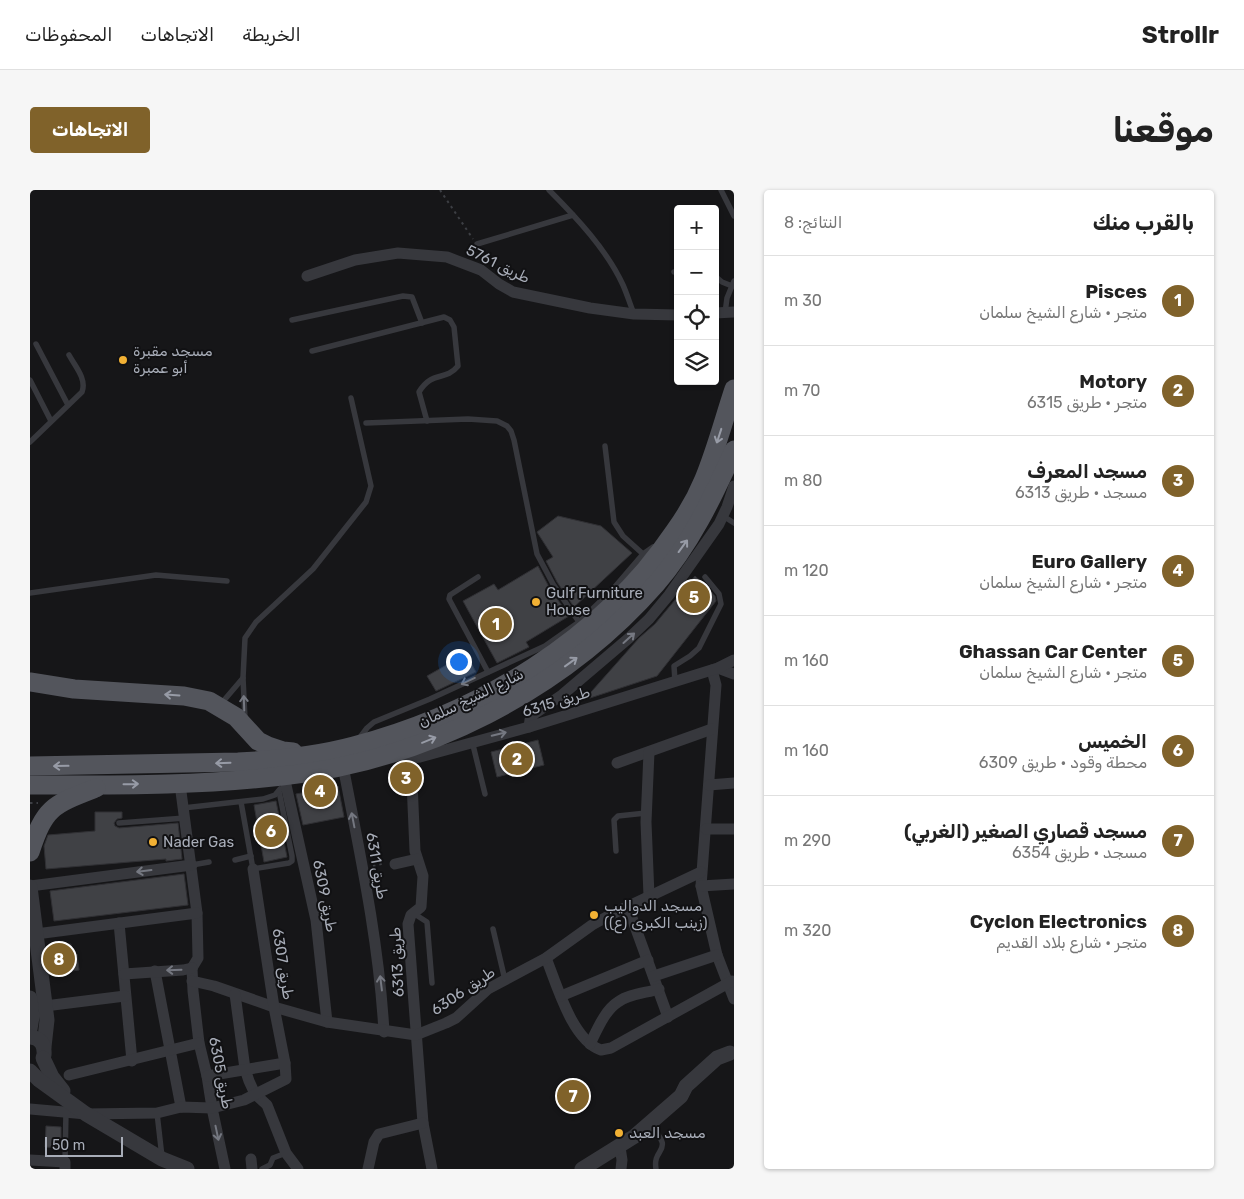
<!DOCTYPE html>
<html lang="ar">
<meta charset="utf-8">
<style>
:root{--surface:#fff;--page:#f6f6f6;--text:#222;--muted:#767676;--line:#e0e0e0;--accent:#80622a}
body{margin:0;font-family:Rubik,Vazirmatn,sans-serif;background:var(--page);color:var(--text);direction:rtl}
.controls{position:absolute;right:15px;top:15px;display:grid;overflow:hidden;border-radius:5px;box-shadow:0 1px 4px #0004}
.controls button{width:45px;height:45px;display:grid;place-items:center;padding:0;border:0;border-bottom:1px solid var(--line);background:var(--surface);color:var(--text);font:25px sans-serif}
.scale{position:absolute;left:15px;bottom:12px;width:78px;box-sizing:border-box;padding-left:5px;border:2px solid #a8adb8;border-top:0;font-size:14px;line-height:18px;white-space:nowrap;color:#a8adb8;-webkit-text-stroke:4px #111113;paint-order:stroke}
.you{position:absolute;left:428px;top:471px;width:18px;height:18px;margin:-12px;border:4px solid #fff;border-radius:50%;background:#1a73e8;box-shadow:0 0 0 8px #1a73e833}
.badge{display:grid;place-items:center;width:32px;height:32px;border-radius:50%;background:var(--accent);color:#fff;font-size:16px;font-weight:700}
.pin{position:absolute;translate:-50% -50%;border:2px solid #fff;box-shadow:0 1px 5px #0006}
.list{margin:0;padding:0;list-style:none}
h2{display:flex;justify-content:space-between;align-items:center;height:65px;margin:0;padding:0 20px;font-size:21px}
h2 small{font-size:16px;font-weight:400;color:var(--muted)}
.list li{display:grid;grid-template-columns:32px 1fr auto;gap:15px;align-items:center;box-sizing:border-box;height:90px;padding:0 20px;border-top:1px solid var(--line)}
.list b{display:block;font-size:19px;white-space:nowrap}
.list p{margin:0;font-size:16px;white-space:nowrap;color:var(--muted)}
.list em{font-size:16px;font-style:normal;color:var(--muted)}
.icon{flex:none;width:28px;height:28px;fill:none;stroke:currentColor;stroke-width:2;stroke-linecap:round;stroke-linejoin:round}
.map{position:relative;flex:none;width:704px;height:979px;overflow:hidden;direction:ltr;border-radius:5px}
header{display:flex;align-items:center;gap:30px;box-sizing:border-box;height:70px;padding:0 25px;background:var(--surface);border-bottom:1px solid var(--line)}
header strong{font-size:24px}
nav{display:flex;gap:28px;margin-inline-start:auto;font-size:18px}
.intro{display:flex;align-items:center;justify-content:space-between;box-sizing:border-box;height:120px;padding:0 30px}
h1{margin:0;font-size:35px}
.button{padding:12px 22px;border-radius:5px;background:var(--accent);color:#fff;font-size:18px;font-weight:700}
main{display:flex;gap:30px;padding:0 30px}
aside{flex:1;background:var(--surface);border-radius:5px;box-shadow:0 1px 4px #0004}
.map>svg:first-child{display:block}
.building{fill:#404145;stroke:#303034}
.lines{fill:none;stroke-linecap:round;stroke-linejoin:round}
.path{stroke:#3d3f44;stroke-width:2;stroke-dasharray:2.5 4;stroke-linecap:butt}
.service{stroke:#37383d;stroke-width:5.5}
.minor{stroke:#37383d;stroke-width:11}
.tertiary{stroke:#37383d;stroke-width:15}
.primary{stroke:#53555c;stroke-width:19}
.oneway{stroke:#979ba6}
.oneway2{stroke:#757881}
.poi-dot{fill:#f2b134;stroke:#111113;stroke-width:2}
.labels{text-anchor:middle;dominant-baseline:central;stroke-width:4;stroke-linejoin:round;paint-order:stroke}
.street-label{font-size:15px;fill:#a8adb8;stroke:#111113}
.poi-label{font-size:15px;fill:#a8adb8;stroke:#111113;text-anchor:start}
</style>
<header>
<strong>Strollr</strong>
<nav><a>الخريطة</a><a>الاتجاهات</a><a>المحفوظات</a></nav>
</header>
<div class="intro"><h1>موقعنا</h1><a class="button">الاتجاهات</a></div>
<main>
<aside>
<h2>بالقرب منك<small>النتائج: 8</small></h2>
<ul class="list">
<li><span class="badge">1</span><div><b>Pisces</b><p>متجر · شارع الشيخ سلمان</p></div><em>30 m</em></li>
<li><span class="badge">2</span><div><b>Motory</b><p>متجر · طريق 6315</p></div><em>70 m</em></li>
<li><span class="badge">3</span><div><b>مسجد المعرف</b><p>مسجد · طريق 6313</p></div><em>80 m</em></li>
<li><span class="badge">4</span><div><b>Euro Gallery</b><p>متجر · شارع الشيخ سلمان</p></div><em>120 m</em></li>
<li><span class="badge">5</span><div><b>Ghassan Car Center</b><p>متجر · شارع الشيخ سلمان</p></div><em>160 m</em></li>
<li><span class="badge">6</span><div><b>الخميس</b><p>محطة وقود · طريق 6309</p></div><em>160 m</em></li>
<li><span class="badge">7</span><div><b>مسجد قصاري الصغير (الغربي)</b><p>مسجد · طريق 6354</p></div><em>290 m</em></li>
<li><span class="badge">8</span><div><b>Cyclon Electronics</b><p>متجر · شارع بلاد القديم</p></div><em>320 m</em></li>
</ul>
</aside>
<div class="map">
<svg width="704" height="979" viewBox="0 0 704 979">
<rect width="100%" height="100%" fill="#161618"/>
<g class="building">
<polygon points="528,326 571,336 602,363 544,417 527,392 516,371 523,367 507,342"/>
<polygon points="508,376 519,397 539,426 496,452 499,457 467,473 433,411 464,394 468,400"/>
<polygon points="665,386 677,397 685,406 686,411 627,486 554,510 609,448 625,434"/>
<polygon points="436,464 446,482 406,501 397,486"/>
<polygon points="508,550 514,575 467,587 461,562"/>
<polygon points="308,596 314,627 273,635 266,604"/>
<polygon points="246,611 257,667 234,672 224,615"/>
<polygon points="65,622 92,622 92,628 87,629 84,633 85,636 89,638 148,633 152,669 136,671 136,669 16,679 14,656 18,645 65,641"/>
<polygon points="154,684 158,715 24,731 20,701"/>
<polygon points="41,754 42,764 47,764 49,780 28,783 25,755"/>
<polygon points="16,936 31,937 31,958 15,957"/>
</g>
<g class="lines">
<g class="path">
<polyline points="410,0 443,49"/>
<polyline points="451,61 456,70"/>
<polyline points="0,613 8,613"/>
<polyline points="343,676 355,673"/>
</g>
<g class="service">
<path d="M 519,0 C 546,27 577,60 593,95 C 597,104 600,114 604,124"/>
<polyline points="691,0 704,26"/>
<polyline points="447,54 543,25"/>
<polyline points="644,82 648,81"/>
<polyline points="685,86 692,92 702,96"/>
<polyline points="695,123 697,108 704,91"/>
<polyline points="262,130 373,106 382,107 392,133"/>
<polyline points="6,154 38,215"/>
<path d="M 282,161 L 414,127 L 420,130 L 424,137 L 428,176 C 415,192 402,180 389,202 L 397,231"/>
<polyline points="0,190 21,231"/>
<polyline points="336,233 438,229 467,231 477,236 481,241 484,250 507,364 523,394 549,432"/>
<path d="M 0,252 L 52,202 C 57,189 45,176 39,165"/>
<polyline points="575,256 584,332 593,346 613,364"/>
<polyline points="693,326 704,333"/>
<polyline points="448,387 420,405 419,409 458,482"/>
<polyline points="0,403 126,385 197,391"/>
<polyline points="645,491 644,476 660,466 669,458 691,414 689,404 675,387"/>
<polyline points="190,515 213,488"/>
<polyline points="215,529 213,488 215,448 226,432 283,379 336,312 341,296 321,208"/>
<polyline points="328,550 337,538 344,532 400,509 515,456 549,432 583,399 613,364 623,357"/>
<polyline points="442,551 455,604"/>
<polyline points="211,612 223,679 259,673 262,671 262,666 249,601"/>
<polyline points="153,618 233,609 245,605 250,599"/>
<polyline points="89,633 155,628"/>
<polyline points="586,661 584,630 588,626 616,623"/>
<polyline points="205,670 221,666"/>
<polyline points="162,675 179,672"/>
<polyline points="383,723 397,732 402,793"/>
<polyline points="463,739 475,790"/>
<polyline points="127,923 132,967"/>
<path d="M 619,934 C 647,963 622,956 626,979"/>
<polyline points="35,972 36,922"/>
<polyline points="232,979 240,975 243,968 256,963"/>
</g>
<g class="minor">
<polyline points="277,86 325,70 368,63 417,67 451,80 469,94 483,102 560,118 604,124 648,125"/>
<polyline points="685,123 704,122"/>
<polyline points="688,478 704,484"/>
<polyline points="682,480 686,495 671,696 687,765 704,809"/>
<polyline points="499,537 500,530 504,524 532,505 599,448 619,429 639,405 689,334 697,317 704,296"/>
<polyline points="376,569 390,567 499,537 688,478 704,470"/>
<polyline points="381,569 385,661 393,686 391,717 381,725 378,734 393,933 402,979"/>
<polyline points="587,573 682,539"/>
<path d="M 313,576 C 330,664 349,752 354,842"/>
<polyline points="254,586 286,730 297,832"/>
<polyline points="150,594 167,723 168,768 162,778"/>
<polyline points="679,595 704,593"/>
<polyline points="676,639 704,639"/>
<polyline points="365,674 387,669"/>
<polyline points="0,696 162,675"/>
<polyline points="671,696 704,694"/>
<polyline points="619,706 616,632 619,562"/>
<polyline points="598,717 638,827"/>
<polyline points="89,733 102,871"/>
<polyline points="6,744 167,723"/>
<path d="M 516,768 C 527,795 542,850 571,860 L 581,858 L 702,791"/>
<polyline points="162,778 163,801 169,853 177,886 182,918 195,979"/>
<polyline points="125,781 151,917"/>
<polyline points="94,784 153,780 162,778"/>
<polyline points="624,786 687,765"/>
<polyline points="162,791 184,796 244,817 297,832 386,845 416,833 426,828 458,799 516,768 562,735 582,724 671,682"/>
<polyline points="205,804 215,879 219,891 225,904 237,915 256,963 268,979"/>
<polyline points="531,806 618,770"/>
<polyline points="15,816 95,806"/>
<path d="M 560,854 C 567,840 575,820 588,812 C 599,804 616,803 629,799"/>
<polyline points="39,885 169,853"/>
<polyline points="177,886 255,873"/>
<polyline points="0,919 56,924 127,923 151,917 182,918 214,910 256,889 255,873 244,817 223,679"/>
<polyline points="590,957 592,970 591,979"/>
<polyline points="221,969 222,979"/>
<polyline points="0,970 35,972 35,979"/>
<polyline points="338,979 344,952 349,944 393,933"/>
</g>
<g class="tertiary">
<polyline points="0,697 17,830 14,857"/>
<polyline points="0,808 2,827 0,839"/>
<path d="M 0,847 C 10,848 15,854 14,865"/>
<polyline points="13,868 22,887 33,901"/>
<polyline points="0,881 9,890 56,924 132,969 157,979"/>
<polyline points="552,979 605,946 651,906 656,896 687,868 700,863"/>
</g>
<g class="primary">
<polyline points="0,492 44,499 154,506 179,511 206,527 228,551 238,556 253,561 263,562"/>
<path d="M 0,576 L 208,572 C 247,570 287,566 324,556 C 449,523 571,450 644,342 C 655,327 667,306 674,289 C 686,260 694,229 704,199"/>
<path d="M 0,595 C 84,595 169,596 252,586 C 394,571 532,501 626,394 C 660,355 683,307 704,260"/>
<path d="M 0,662 C 15,617 22,615 66,598"/>
</g>
</g>
<defs><path id="oneway-shaft" d="M-6 0H5M1.5-3L5.5 0L1.5 3" fill="none" stroke-width="1.6" stroke-linecap="round" stroke-linejoin="round" transform="scale(1.25)"/></defs>
<g class="oneway">
<use href="#oneway-shaft" transform="translate(689 246) rotate(108)"/>
<use href="#oneway-shaft" transform="translate(653 356) rotate(-54)"/>
<use href="#oneway-shaft" transform="translate(541 472) rotate(-36)"/>
<use href="#oneway-shaft" transform="translate(142 505) rotate(-176)"/>
<use href="#oneway-shaft" transform="translate(399 550) rotate(-22)"/>
<use href="#oneway-shaft" transform="translate(193 573) rotate(178)"/>
<use href="#oneway-shaft" transform="translate(31 576) rotate(179)"/>
<use href="#oneway-shaft" transform="translate(101 594) rotate(-1)"/>
</g>
<g class="oneway2">
<use href="#oneway-shaft" transform="translate(599 448) rotate(-42)"/>
<use href="#oneway-shaft" transform="translate(438 491) rotate(155)"/>
<use href="#oneway-shaft" transform="translate(214 513) rotate(-92)"/>
<use href="#oneway-shaft" transform="translate(469 544) rotate(-14)"/>
<use href="#oneway-shaft" transform="translate(323 630) rotate(-101)"/>
<use href="#oneway-shaft" transform="translate(114 681) rotate(173)"/>
<use href="#oneway-shaft" transform="translate(144 780) rotate(178)"/>
<use href="#oneway-shaft" transform="translate(351 793) rotate(-97)"/>
<use href="#oneway-shaft" transform="translate(187 943) rotate(78)"/>
</g>
<g class="poi-dot">
<circle cx="93" cy="170" r="5"/>
<circle cx="506" cy="412" r="5"/>
<circle cx="123" cy="652" r="5"/>
<circle cx="564" cy="725" r="5"/>
<circle cx="589" cy="943" r="5"/>
</g>
<g class="labels">
<g class="street-label">
<text transform="translate(468 74) rotate(26)">طريق 5761</text>
<text transform="translate(441 508) rotate(-26)">شارع الشيخ سلمان</text>
<text transform="translate(526 512) rotate(-17)">طريق 6315</text>
<text transform="translate(347 676) rotate(80)">طريق 6311</text>
<text transform="translate(295 706) rotate(79)">طريق 6309</text>
<text transform="translate(367 772) rotate(-93)">طريق 6313</text>
<text transform="translate(253 774) rotate(81)">طريق 6307</text>
<text transform="translate(433 801) rotate(-34)">طريق 6306</text>
<text transform="translate(191 883) rotate(79)">طريق 6305</text>
</g>
<g class="poi-label">
<text x="103" y="161">مسجد مقبرة<tspan x="103" dy="17">أبو عمبرة</tspan></text>
<text x="516" y="403">Gulf Furniture<tspan x="516" dy="17">House</tspan></text>
<text x="133" y="652">Nader Gas</text>
<text x="574" y="716">مسجد الدواليب<tspan x="574" dy="17">(زينب الكبرى (ع))</tspan></text>
<text x="599" y="943">مسجد العبد</text>
</g>
</g>
</svg>
<div class="controls">
<button>+</button>
<button>−</button>
<button><svg class="icon" aria-label="locate" viewBox="0 0 24 24"><circle cx="12" cy="12" r="6"/><path d="M12 2v4M12 18v4M2 12h4M18 12h4"/></svg></button>
<button><svg class="icon" aria-label="layers" viewBox="0 0 24 24"><path d="M12 4l9 5-9 5-9-5zM3 14l9 5 9-5"/></svg></button>
</div>
<div class="scale">50 m</div>
<div class="you"></div>
<div class="pin badge" style="left:466px;top:434px">1</div>
<div class="pin badge" style="left:487px;top:569px">2</div>
<div class="pin badge" style="left:376px;top:588px">3</div>
<div class="pin badge" style="left:290px;top:601px">4</div>
<div class="pin badge" style="left:664px;top:407px">5</div>
<div class="pin badge" style="left:241px;top:641px">6</div>
<div class="pin badge" style="left:543px;top:906px">7</div>
<div class="pin badge" style="left:29px;top:769px">8</div>
</div>
</main>
